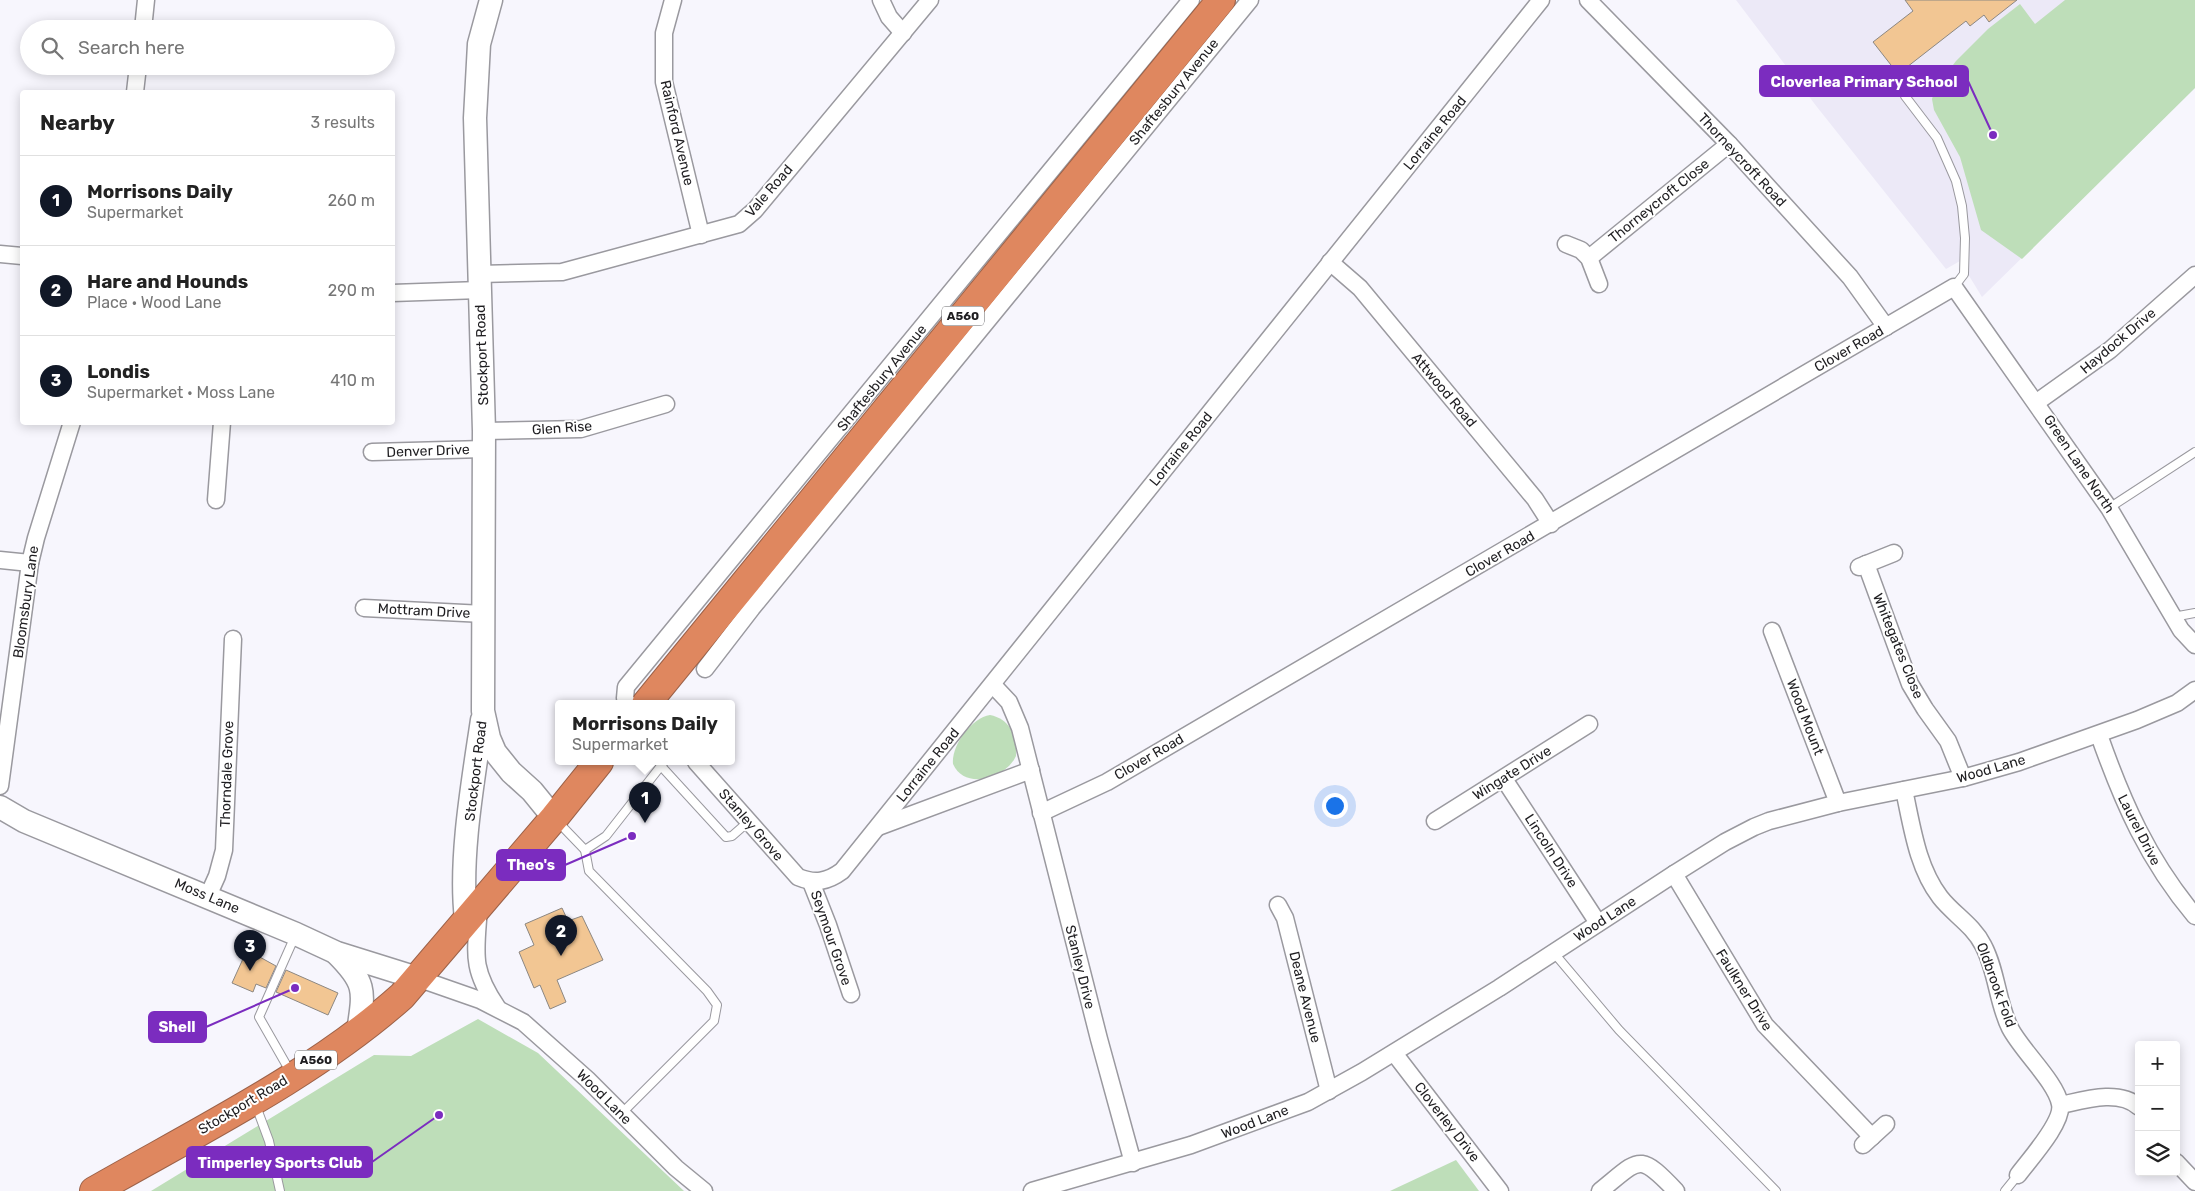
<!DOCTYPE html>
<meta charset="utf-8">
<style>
:root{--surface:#fff;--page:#f6f6f6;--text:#222;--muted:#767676;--line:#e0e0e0;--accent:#111827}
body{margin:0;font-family:Rubik,sans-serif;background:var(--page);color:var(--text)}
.controls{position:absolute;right:15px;bottom:15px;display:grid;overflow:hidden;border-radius:5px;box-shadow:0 2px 12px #0003}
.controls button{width:45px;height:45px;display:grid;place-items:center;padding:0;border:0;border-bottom:1px solid var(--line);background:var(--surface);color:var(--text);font:25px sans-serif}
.you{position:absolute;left:1334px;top:805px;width:18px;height:18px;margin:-12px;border:4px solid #fff;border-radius:50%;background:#1a73e8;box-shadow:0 0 0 8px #1a73e833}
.badge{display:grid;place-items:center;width:32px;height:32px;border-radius:50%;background:var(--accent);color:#fff;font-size:16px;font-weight:700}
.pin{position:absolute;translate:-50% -41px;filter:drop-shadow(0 1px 2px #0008)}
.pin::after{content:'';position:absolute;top:26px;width:18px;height:15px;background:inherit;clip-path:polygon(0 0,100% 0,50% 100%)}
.popup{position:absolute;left:555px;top:700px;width:180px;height:65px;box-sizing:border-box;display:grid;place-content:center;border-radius:5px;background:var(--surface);filter:drop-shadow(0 1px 4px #0005);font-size:16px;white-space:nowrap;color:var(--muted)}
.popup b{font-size:19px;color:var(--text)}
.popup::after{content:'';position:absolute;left:50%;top:100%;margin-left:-10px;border:10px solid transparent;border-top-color:var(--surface)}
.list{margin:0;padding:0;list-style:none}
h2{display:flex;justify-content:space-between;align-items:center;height:65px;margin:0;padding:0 20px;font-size:21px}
h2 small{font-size:16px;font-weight:400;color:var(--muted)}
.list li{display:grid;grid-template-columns:32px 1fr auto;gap:15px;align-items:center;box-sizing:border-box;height:90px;padding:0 20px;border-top:1px solid var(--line)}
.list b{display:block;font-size:19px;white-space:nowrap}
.list p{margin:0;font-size:16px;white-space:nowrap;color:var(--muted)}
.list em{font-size:16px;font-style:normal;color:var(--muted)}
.icon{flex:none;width:28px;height:28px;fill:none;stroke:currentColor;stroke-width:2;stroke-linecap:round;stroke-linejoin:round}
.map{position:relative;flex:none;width:2195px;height:1191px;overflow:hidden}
.search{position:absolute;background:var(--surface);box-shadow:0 2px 12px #0003;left:20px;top:20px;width:375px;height:55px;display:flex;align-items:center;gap:12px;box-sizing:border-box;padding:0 18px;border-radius:28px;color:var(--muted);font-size:19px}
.panel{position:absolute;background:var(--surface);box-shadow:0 2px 12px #0003;left:20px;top:90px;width:375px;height:335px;border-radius:5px}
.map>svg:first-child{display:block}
.built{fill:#ece9f7}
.green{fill:#bedeb9}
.building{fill:#f2c693;stroke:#8c8782}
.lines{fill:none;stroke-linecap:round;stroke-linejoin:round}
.lane-casing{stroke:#9a999f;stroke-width:10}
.street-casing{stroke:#9a999f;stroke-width:19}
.secondary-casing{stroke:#9a999f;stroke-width:25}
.highway-casing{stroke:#9c6249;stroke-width:30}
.lane{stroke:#fff;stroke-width:8}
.street{stroke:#fff;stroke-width:16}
.secondary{stroke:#fff;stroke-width:22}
.highway{stroke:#df875f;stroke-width:28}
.labels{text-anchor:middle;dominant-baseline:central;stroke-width:4;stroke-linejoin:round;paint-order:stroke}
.shield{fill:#fff;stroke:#626264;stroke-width:1}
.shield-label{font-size:12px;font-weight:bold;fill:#1f1e21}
.street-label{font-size:14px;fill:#1f1e21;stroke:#fff}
.leader{fill:none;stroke:#7b2cbf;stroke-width:2}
.callout-dot{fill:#7b2cbf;stroke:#fff;stroke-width:2}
.callout{fill:#7b2cbf;stroke:#7b2cbf;stroke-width:2}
.callout-label{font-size:15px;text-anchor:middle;font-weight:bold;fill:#fff}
</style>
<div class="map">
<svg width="2195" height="1191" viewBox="0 0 2195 1191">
<rect width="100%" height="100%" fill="#f7f6fd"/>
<polygon class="built" points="1736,0 2195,0 2195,88 1982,297 1960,261 1946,269 1817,107"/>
<g class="green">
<polygon points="2065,0 2195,0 2195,88 2022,259 1981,230 1960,157 1934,110 1932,99 1935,89 1956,61 1988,29 2020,4 2035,24"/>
<path d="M 990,715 C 1010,719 1017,736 1016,756 C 1006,778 965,791 953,764 C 951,746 971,718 990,715 Z"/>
<polygon points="478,1019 538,1053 684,1191 151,1191 374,1055 411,1056"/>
<polygon points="1456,1160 1479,1191 1390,1191"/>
</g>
<g class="building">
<polygon points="1905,0 2017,0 1989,22 1984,15 1970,26 1966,21 1898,74 1873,42 1913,11"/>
<polygon points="562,908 568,921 582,916 603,960 557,980 566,1002 550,1009 540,985 534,988 519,952 534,945 525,924"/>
<polygon points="247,950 276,966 266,988 256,984 253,992 232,983"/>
<polygon points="286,970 338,993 328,1015 276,992"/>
</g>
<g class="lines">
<defs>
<g id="lane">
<polyline points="1905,96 1937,138 1956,181 1962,206 1965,238 1964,274 1954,287"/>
<polyline points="2109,508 2195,452"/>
<polyline points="2173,617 2195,613"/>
<polyline points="661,766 726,837 732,836 748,822"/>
<polyline points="558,822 585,850 606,836 664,762"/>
<polyline points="585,850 589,871 707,991 717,1005 714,1021 621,1114"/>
<polyline points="1554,953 1619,1030 1776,1191"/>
<polyline points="291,1073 259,1017 295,936"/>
<polyline points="256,1106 269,1141 280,1191"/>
<polyline points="2005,1191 2018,1175"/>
</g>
<g id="street">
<polyline points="673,0 664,33 664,82 701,235"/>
<polyline points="881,0 889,17 903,33"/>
<polyline points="1588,0 1729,144 1850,277 1886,327"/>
<polyline points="143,29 146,0"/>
<polyline points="135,92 138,66"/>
<polyline points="1566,244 1581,250 1589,258 1599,284"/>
<polyline points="0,254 22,256"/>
<polyline points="1589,258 1729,144"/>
<polyline points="1330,262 1360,288 1535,499 1551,524"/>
<polyline points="479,274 562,272 739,224 755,210 930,0"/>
<polyline points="392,293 480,290"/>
<polyline points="2037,402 2110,350 2195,275"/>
<polyline points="484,431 581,429 666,404"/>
<polyline points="372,452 484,449"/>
<polyline points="216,500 222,422"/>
<polyline points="0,560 30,563"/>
<polyline points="1866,564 1910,684 1925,709 1948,741 1963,778"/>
<polyline points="1859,567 1894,553"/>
<polyline points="364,608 484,614"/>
<polyline points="1772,631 1838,803"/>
<polyline points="705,669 752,608 1250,0"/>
<polyline points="993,685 1009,702 1020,728 1099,1039 1133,1163"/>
<polyline points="628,704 625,698 626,687 1191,0"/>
<path d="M 2099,735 C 2123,803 2148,860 2195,916"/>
<path d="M 696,762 L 798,877 C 815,884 827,882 842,871 L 1541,0"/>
<polyline points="1504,779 1598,923"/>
<polyline points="0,786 30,563 36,538 72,422"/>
<path d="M 1904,790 C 1912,826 1917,867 1940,897 C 1953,914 1973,925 1983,945 C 1997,971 1997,1002 2010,1028 C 2022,1051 2056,1082 2060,1104 C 2064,1122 2029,1160 2018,1175"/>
<polyline points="1041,813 1107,782 1954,287 2109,508 2181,630 2195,645"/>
<polyline points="1435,821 1589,724"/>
<polyline points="878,827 1031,770"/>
<polyline points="1674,874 1765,1025 1872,1137"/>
<polyline points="811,882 828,925 851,994"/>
<polyline points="208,896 217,876 224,850 233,639"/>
<polyline points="1278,905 1285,918 1329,1091"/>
<path d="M 479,907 C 476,953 470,967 497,1007"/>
<polyline points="417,978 480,1000 523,1022 587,1079 676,1168 704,1191"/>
<polyline points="1394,1053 1500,1191"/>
<path d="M 2061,1105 C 2084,1100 2119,1089 2139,1107"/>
<polyline points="1863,1145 1886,1124"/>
<polyline points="2176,1162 2195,1182"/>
<polyline points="1032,1191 1191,1145 1308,1102 1362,1072 1499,988 1674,874 1725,842 1754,827 1769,821 1838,803 1963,778 2019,762 2137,720 2177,703 2195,690"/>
<path d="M 1600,1191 C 1640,1159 1638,1151 1676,1191"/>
</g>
<g id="secondary">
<polyline points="491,0 479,44 475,118 484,431 483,711 489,738 495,752 511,772 532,791 554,818"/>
<polyline points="0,807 24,821 296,934 337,953 417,978"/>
<path d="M 466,919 C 459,859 473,781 482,720"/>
<path d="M 337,954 C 367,984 364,991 358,1032"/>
</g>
<g id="highway">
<polyline points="646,704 1221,0"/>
<path d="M 94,1191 C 195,1133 315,1074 402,996 L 554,818 L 599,762"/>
</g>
</defs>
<use href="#lane" class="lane-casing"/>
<use href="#street" class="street-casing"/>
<use href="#secondary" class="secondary-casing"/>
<use href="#highway" class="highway-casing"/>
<use href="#lane" class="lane"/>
<use href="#street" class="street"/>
<use href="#secondary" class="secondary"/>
<use href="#highway" class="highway"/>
</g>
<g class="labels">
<g class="shield">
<rect x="942" y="306.5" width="42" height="19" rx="4"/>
<rect x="295" y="1050.5" width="42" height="19" rx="4"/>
</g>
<g class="shield-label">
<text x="963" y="316">A560</text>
<text x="316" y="1060">A560</text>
</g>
<g class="street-label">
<text transform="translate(1174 92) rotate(-51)">Shaftesbury Avenue</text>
<text transform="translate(677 133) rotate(77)">Rainford Avenue</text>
<text transform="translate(1435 133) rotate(-51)">Lorraine Road</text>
<text transform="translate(1742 160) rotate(47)">Thorneycroft Road</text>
<text transform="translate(769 191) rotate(-49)">Vale Road</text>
<text transform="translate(1659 201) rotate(-39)">Thorneycroft Close</text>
<text transform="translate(2118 341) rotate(-40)">Haydock Drive</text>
<text transform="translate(1849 349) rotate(-30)">Clover Road</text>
<text transform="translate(482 355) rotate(-92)">Stockport Road</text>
<text transform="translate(882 378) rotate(-51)">Shaftesbury Avenue</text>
<text transform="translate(1444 390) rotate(50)">Attwood Road</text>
<text transform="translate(562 428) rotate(-4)">Glen Rise</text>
<text transform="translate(1181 449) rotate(-51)">Lorraine Road</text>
<text transform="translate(428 451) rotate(-2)">Denver Drive</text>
<text transform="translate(2079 464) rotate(56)">Green Lane North</text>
<text transform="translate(1500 554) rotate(-30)">Clover Road</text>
<text transform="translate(26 602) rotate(-82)">Bloomsbury Lane</text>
<text transform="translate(424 611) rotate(3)">Mottram Drive</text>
<text transform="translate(1898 646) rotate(68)">Whitegates Close</text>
<text transform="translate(1805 717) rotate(69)">Wood Mount</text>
<text transform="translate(1149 757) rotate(-30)">Clover Road</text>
<text transform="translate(928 765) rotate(-51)">Lorraine Road</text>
<text transform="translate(1991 769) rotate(-16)">Wood Lane</text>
<text transform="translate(476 771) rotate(-83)">Stockport Road</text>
<text transform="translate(1512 773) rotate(-32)">Wingate Drive</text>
<text transform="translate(227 774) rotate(-88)">Thorndale Grove</text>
<text transform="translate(751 825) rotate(49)">Stanley Grove</text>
<text transform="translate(2139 830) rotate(63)">Laurel Drive</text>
<text transform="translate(1551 851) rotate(57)">Lincoln Drive</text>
<text transform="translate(207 896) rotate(23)">Moss Lane</text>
<text transform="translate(1605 919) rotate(-33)">Wood Lane</text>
<text transform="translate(831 938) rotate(71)">Seymour Grove</text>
<text transform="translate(1080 967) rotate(76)">Stanley Drive</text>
<text transform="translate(1996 985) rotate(70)">Oldbrook Fold</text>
<text transform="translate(1744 990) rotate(58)">Faulkner Drive</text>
<text transform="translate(1305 997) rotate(76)">Deane Avenue</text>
<text transform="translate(604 1097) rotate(45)">Wood Lane</text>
<text transform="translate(243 1105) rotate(-31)">Stockport Road</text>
<text transform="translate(1255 1122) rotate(-21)">Wood Lane</text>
<text transform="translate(1447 1122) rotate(52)">Cloverley Drive</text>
</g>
</g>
<path class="leader" d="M1993 135L1968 81M632 836L565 865M295 988L206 1027M439 1115L372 1162"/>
<g class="callout-dot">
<circle cx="1993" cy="135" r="5"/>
<circle cx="632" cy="836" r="5"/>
<circle cx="295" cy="988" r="5"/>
<circle cx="439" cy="1115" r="5"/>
</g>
<g class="callout">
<rect x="1760" y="66" width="208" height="30" rx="5"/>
<rect x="497" y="850" width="68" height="30" rx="5"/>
<rect x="149" y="1012" width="57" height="30" rx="5"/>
<rect x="187" y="1147" width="185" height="30" rx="5"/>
</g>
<g class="callout-label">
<text x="1864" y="87">Cloverlea Primary School</text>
<text x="531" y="870">Theo's</text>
<text x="177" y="1032">Shell</text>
<text x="280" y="1168">Timperley Sports Club</text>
</g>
</svg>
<div class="controls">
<button>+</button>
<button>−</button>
<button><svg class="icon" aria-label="layers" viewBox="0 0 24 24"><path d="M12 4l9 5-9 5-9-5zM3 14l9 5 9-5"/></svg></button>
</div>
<div class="you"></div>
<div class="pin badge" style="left:645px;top:823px">1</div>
<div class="popup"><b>Morrisons Daily</b>Supermarket</div>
<div class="pin badge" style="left:561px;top:956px">2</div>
<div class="pin badge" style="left:250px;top:971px">3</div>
<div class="search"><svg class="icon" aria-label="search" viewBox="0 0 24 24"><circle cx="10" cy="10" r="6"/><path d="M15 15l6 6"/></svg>Search here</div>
<section class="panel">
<h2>Nearby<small>3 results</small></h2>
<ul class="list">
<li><span class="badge">1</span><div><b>Morrisons Daily</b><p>Supermarket</p></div><em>260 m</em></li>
<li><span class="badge">2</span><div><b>Hare and Hounds</b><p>Place · Wood Lane</p></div><em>290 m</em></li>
<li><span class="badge">3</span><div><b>Londis</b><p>Supermarket · Moss Lane</p></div><em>410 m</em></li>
</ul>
</section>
</div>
